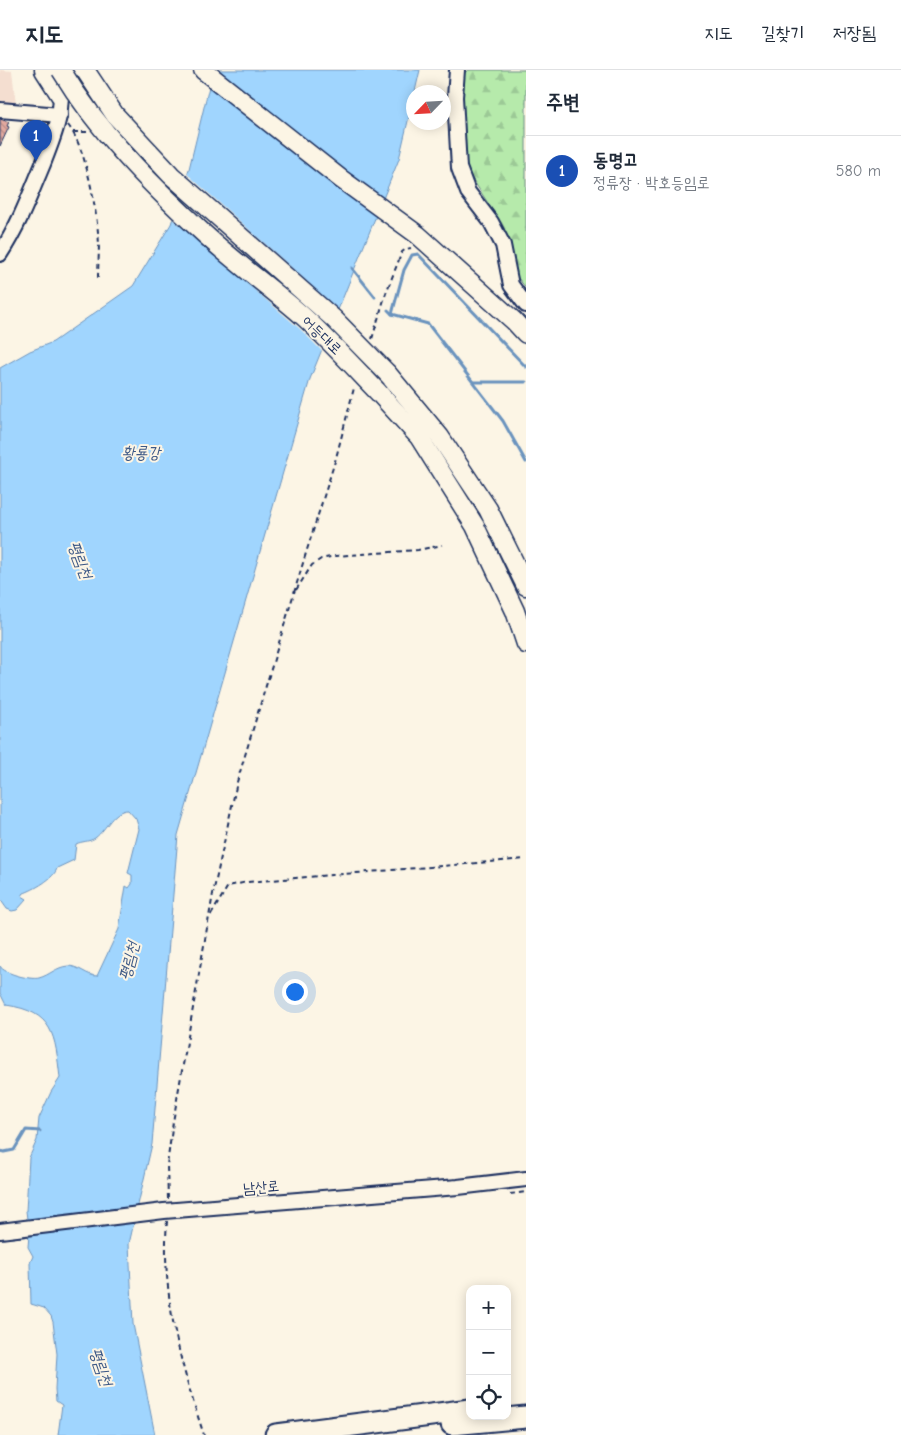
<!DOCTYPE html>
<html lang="ko">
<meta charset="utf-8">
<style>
:root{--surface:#fff;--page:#f6f6f7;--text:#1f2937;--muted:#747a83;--line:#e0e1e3;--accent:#d1495b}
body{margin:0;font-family:"Comic Neue","Poor Story",sans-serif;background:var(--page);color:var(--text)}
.controls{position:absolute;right:15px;bottom:15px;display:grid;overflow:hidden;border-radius:10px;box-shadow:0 2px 12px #0003}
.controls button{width:45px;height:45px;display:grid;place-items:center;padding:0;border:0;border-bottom:1px solid var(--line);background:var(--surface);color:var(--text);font:25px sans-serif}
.compass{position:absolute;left:406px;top:15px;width:45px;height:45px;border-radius:50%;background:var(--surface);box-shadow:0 2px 12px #0003;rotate:245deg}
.you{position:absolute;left:294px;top:921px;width:18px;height:18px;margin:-12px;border:4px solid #fff;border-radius:50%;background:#1a73e8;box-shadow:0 0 0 8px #1a73e833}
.badge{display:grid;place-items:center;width:32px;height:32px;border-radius:50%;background:var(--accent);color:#fff;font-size:16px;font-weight:700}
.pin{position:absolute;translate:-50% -41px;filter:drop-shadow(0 1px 2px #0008)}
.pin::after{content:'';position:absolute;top:26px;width:18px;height:15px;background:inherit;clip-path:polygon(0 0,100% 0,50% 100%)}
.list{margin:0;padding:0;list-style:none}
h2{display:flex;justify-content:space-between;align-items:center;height:65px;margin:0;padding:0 20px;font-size:21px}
h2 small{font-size:16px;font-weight:400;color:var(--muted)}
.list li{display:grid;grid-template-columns:32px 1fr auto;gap:15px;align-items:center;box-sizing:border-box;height:70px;padding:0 20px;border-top:1px solid var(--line)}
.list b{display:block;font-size:19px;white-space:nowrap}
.list p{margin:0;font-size:16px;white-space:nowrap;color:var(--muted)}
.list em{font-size:16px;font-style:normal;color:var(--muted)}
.icon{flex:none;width:28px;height:28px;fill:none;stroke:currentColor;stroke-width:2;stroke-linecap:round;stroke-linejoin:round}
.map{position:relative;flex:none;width:526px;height:1365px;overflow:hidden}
header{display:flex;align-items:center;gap:30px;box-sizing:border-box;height:70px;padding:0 25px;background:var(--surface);border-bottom:1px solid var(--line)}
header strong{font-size:24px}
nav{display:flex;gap:28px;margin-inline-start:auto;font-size:18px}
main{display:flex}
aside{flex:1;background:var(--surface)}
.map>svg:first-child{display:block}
.built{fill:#f4ded0}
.forest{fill:url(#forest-firs);stroke:#688c84}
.water{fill:#a0d5fe;stroke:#6b93be}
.pier{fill:#fcf5e5}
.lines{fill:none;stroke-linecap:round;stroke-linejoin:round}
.stream{stroke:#6b93be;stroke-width:3}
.building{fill:url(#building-back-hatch);stroke:#1b2f5e}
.minor-casing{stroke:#1b2f5e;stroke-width:18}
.major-casing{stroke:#1b2f5e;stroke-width:21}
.highway-casing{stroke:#1b2f5e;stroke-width:25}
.path{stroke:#1b2f5e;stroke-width:2;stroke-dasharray:5 4;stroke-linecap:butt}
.minor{stroke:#fcf5e5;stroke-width:14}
.major{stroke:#fcf5e5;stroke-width:18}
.highway{stroke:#fcf5e5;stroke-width:21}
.major-bridge-casing{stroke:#1b2f5e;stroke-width:21;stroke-linecap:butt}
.major-bridge{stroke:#fcf5e5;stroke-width:18}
.labels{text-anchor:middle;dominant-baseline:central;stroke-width:4;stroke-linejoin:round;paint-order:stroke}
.street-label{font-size:15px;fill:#1b2f5e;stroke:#fcf5e5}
.water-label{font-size:16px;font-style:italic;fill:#3c5886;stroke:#fcf5e5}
</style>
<header>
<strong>지도</strong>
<nav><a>지도</a><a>길찾기</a><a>저장됨</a></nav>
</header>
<main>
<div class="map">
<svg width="526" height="1365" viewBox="0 0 526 1365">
<defs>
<pattern id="forest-firs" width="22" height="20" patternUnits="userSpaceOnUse" patternTransform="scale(1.25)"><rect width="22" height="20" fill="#b6eaab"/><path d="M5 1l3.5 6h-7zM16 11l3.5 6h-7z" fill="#9cc996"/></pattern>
<pattern id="building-back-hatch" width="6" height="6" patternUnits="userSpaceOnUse" patternTransform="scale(1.25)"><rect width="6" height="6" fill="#e2a99f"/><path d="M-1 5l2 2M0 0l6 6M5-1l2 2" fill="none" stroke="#b68a85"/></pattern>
</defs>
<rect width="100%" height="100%" fill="#fcf5e5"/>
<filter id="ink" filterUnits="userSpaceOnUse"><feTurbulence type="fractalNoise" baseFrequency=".02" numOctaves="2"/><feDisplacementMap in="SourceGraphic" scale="10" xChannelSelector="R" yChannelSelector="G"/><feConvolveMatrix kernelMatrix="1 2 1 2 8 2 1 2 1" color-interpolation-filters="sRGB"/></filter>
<g filter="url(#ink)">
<polygon class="built" points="0,0 12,1 16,34 0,33"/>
<polygon class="forest" points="469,0 526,0 526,218 518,208 495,144 466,99 460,23 463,3"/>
<path class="water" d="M 213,0 L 420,0 L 399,89 L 310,309 L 178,765 L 152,1074 L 129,1174 L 133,1254 L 155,1365 L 58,1365 L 62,1335 L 56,1331 L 55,1319 L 57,1284 L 53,1252 L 51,1246 L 44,1238 L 31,1234 L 30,1193 L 33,1186 L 28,1177 L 29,1165 L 26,1141 L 29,1088 L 37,1070 L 39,1048 L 51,1022 L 60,1008 C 55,965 54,942 6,935 L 0,923 L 0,896 C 4,904 31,910 39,908 C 50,905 56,897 68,896 C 79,896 87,906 97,906 L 119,859 L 126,816 L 129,818 L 132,814 L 132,805 L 128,803 L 139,759 L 136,749 L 128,740 C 113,740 107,759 95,768 C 89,772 82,771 76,774 L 74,790 L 57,798 C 55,808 33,820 24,823 L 22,826 L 27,829 L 17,840 L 12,841 L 7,839 L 0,829 L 0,298 L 30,281 L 53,272 L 133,216 L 171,154 L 189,99 Z"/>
<polygon class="pier" points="185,102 340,241 323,282 300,259 171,148"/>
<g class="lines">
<g class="stream">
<polyline points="352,198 375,227"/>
<polyline points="388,240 392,244 428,254 503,351 526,392"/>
<polyline points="392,244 404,200 412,185 418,184 526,297"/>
<polyline points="474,312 526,312"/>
<polyline points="0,1081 4,1082 14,1080 26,1060 40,1061"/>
<polyline points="0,1168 32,1165"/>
</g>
</g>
<polygon class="building" points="0,49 9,52 7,56 9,57 0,76"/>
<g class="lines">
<defs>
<g id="minor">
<polyline points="457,0 455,27 459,98 468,122 491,152 503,175 511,215 526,235"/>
<polyline points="0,40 60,45"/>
<path d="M 0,184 C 19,155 30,125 43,94 C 49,78 56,62 59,46 C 61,36 60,26 63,16"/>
<polyline points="0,1161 164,1141 458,1117 526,1109"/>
</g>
<g id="major">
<polyline points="44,0 60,25"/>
<polyline points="203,0 341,109 418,165 514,251 526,264"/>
<polyline points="387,303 440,367 488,439 526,516"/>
<polyline points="377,321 419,367 475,456 515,541 526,574"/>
</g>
<g id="highway">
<polyline points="452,1354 526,1347"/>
<polyline points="276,1365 470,1340"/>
</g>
</defs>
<use href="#minor" class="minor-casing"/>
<use href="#major" class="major-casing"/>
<use href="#highway" class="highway-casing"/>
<g class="path">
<path d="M 68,55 C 86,78 95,133 98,162 C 100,177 98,193 98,208"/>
<polyline points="73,62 88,62"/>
<polyline points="372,269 386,223 402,182 406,179 411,178"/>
<polyline points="296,520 312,495 321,489 335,486 418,480 442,475"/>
<polyline points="211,845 228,816 247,812 526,789"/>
<polyline points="510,1124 526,1122"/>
<polyline points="168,1129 167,1095 173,1052 213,824 237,712 306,483 336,388 354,318"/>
<path d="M 167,1151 C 161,1225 181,1296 204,1365"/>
</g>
<use href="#minor" class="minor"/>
<use href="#major" class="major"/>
<use href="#highway" class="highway"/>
<defs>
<g id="major-bridge">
<path d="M 61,0 C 98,61 148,112 200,160 C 233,191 271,218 305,248 C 330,271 353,296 377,321"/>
<polyline points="85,0 115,45 171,105 334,249 387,303"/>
</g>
</defs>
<use href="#major-bridge" class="major-bridge-casing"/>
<use href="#major-bridge" class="major-bridge"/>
</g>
</g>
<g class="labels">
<g class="street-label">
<text transform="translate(322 265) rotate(44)">어등대로</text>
<text transform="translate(261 1117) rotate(-5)">남산로</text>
</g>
<g class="water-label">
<text x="141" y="383">황룡강</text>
<text transform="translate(80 490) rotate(69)">평림천</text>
<text transform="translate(129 891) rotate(-76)">평림천</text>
<text transform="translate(101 1297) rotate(71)">평림천</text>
</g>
</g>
</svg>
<div class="controls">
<button>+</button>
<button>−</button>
<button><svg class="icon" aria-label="locate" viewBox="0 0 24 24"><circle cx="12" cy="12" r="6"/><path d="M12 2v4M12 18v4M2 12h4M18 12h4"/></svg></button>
</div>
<svg class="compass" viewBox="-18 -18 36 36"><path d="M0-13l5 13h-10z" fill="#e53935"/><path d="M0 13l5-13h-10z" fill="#747a83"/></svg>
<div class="you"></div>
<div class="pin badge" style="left:36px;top:91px;background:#1a4fb4">1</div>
</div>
<aside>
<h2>주변<small></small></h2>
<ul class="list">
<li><span class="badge" style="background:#1a4fb4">1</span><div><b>동명고</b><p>정류장 · 박호등임로</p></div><em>580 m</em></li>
</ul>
</aside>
</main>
